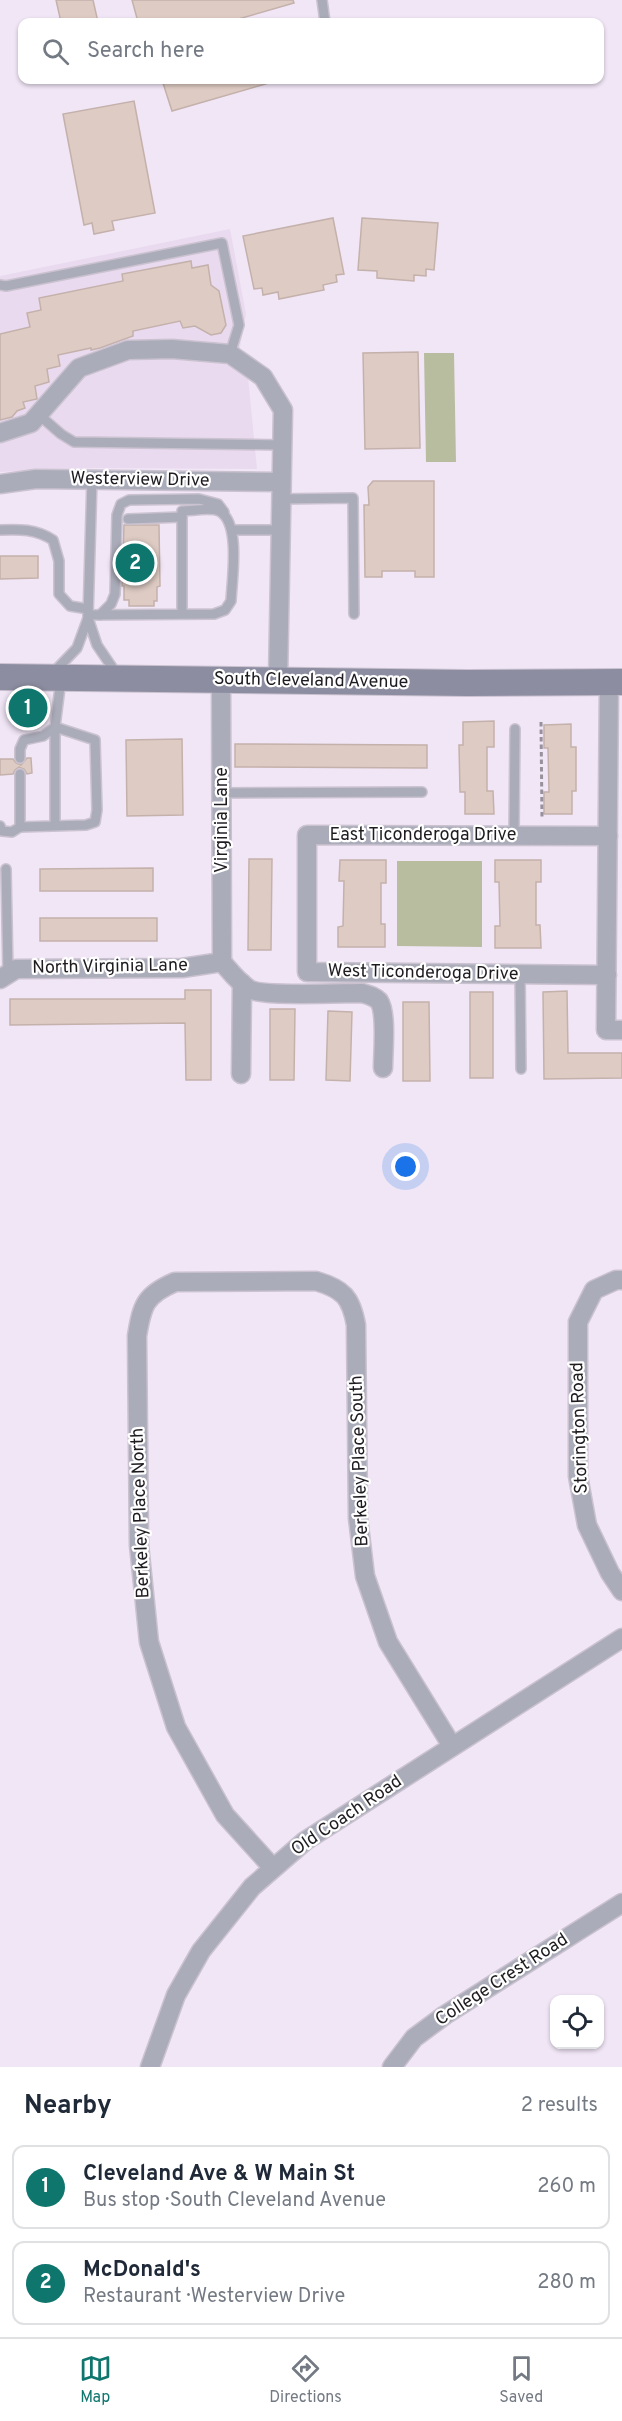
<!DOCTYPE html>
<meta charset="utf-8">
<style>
:root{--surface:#fff;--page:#f6f6f7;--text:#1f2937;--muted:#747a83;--line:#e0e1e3;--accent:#0f766e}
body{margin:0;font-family:Overpass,sans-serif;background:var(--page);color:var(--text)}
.controls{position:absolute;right:18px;bottom:18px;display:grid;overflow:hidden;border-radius:12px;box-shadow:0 2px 4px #0004}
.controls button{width:54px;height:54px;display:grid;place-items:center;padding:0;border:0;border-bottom:2px solid var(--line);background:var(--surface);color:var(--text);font:30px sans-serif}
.you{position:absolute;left:406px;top:1167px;width:21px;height:21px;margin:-15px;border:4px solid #fff;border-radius:50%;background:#1a73e8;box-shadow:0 0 0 9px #1a73e833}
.badge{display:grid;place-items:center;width:39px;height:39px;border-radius:50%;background:var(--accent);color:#fff;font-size:20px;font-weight:700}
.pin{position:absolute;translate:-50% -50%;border:3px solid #fff;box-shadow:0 2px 6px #0006}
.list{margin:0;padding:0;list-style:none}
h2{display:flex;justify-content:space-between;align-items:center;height:78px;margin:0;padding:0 24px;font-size:26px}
h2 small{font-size:20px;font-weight:400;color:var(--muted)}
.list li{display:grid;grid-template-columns:39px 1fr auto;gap:18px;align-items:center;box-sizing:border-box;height:84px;margin:0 12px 12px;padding:0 12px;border:2px solid var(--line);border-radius:12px}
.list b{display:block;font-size:22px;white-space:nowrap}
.list p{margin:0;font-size:20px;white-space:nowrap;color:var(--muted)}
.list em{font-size:20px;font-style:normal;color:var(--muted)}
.icon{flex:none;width:33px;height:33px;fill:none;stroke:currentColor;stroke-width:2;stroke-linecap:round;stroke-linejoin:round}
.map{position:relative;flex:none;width:622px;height:2067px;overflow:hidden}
.search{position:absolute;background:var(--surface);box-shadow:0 2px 4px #0004;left:18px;right:18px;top:18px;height:66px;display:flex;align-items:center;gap:15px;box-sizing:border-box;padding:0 21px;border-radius:12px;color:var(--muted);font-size:22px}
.sheet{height:270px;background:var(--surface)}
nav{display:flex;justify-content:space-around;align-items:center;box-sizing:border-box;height:84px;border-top:2px solid var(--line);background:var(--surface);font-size:16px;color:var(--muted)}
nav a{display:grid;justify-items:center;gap:3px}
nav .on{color:var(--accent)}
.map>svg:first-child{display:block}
.built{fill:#e9daf0}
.green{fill:#b9bda0}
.building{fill:#decbc4;stroke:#c4b1ab;stroke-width:1.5}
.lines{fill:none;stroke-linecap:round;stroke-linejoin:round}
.service-casing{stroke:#cbc2d0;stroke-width:12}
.minor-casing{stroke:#cbc2d0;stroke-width:21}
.secondary-casing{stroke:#cbc2d0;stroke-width:28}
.path{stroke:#98919c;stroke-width:3;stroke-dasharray:4.5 3;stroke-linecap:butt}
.service{stroke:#abacb9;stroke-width:9}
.minor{stroke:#abacb9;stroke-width:18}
.secondary{stroke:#8d8da1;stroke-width:26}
.labels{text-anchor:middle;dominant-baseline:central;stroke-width:4.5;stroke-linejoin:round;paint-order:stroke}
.street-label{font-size:18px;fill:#1f1c21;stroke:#fff}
</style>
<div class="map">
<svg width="622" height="2067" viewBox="0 0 622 2067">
<rect width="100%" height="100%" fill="#f1e6f6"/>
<polygon class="built" points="230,229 246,314 236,370 248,377 257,469 95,468 0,472 0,276"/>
<g class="green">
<polygon points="424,353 454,353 456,462 426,462"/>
<polygon points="397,861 482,861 482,947 397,946"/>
</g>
<g class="building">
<polygon points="56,0 93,0 98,22 61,22"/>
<polygon points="132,0 293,0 294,3 228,22 138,22"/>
<polygon points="162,80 269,80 269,83 172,111"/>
<polygon points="134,101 155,213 112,221 114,230 94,234 92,223 84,225 63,114"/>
<polygon points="333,218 344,274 336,275 337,282 323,285 324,290 279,299 278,292 263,295 262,288 254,289 243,236"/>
<polygon points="362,218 438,223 434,270 426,269 426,276 414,275 414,281 377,278 377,271 358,270"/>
<polygon points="191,261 192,268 208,265 211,285 219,291 226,325 221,333 211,335 195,326 183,328 180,321 133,331 133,336 100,348 91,350 91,348 58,355 60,366 47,369 49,382 35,386 37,399 23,402 25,408 17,411 12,417 0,420 0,334 30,327 27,313 41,310 39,298 123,281 122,274"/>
<polygon points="418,352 420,448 365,449 363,353"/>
<polygon points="373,481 434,481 434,577 415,577 415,571 382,571 382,577 365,577 364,505 369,505 368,487"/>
<polygon points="124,525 159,525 160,586 157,587 157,601 154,601 154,606 129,606 129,600 124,600 124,586 122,586"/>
<polygon points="0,556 38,556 38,578 0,579"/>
<polygon points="494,721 494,747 487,747 487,791 493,791 494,814 465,814 465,792 460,792 459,745 463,745 463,722"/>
<polygon points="571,724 571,747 576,747 576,791 572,791 572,814 544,814 544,792 549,792 548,748 544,748 544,725"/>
<polygon points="182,739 183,815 127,816 126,740"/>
<polygon points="235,744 427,745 427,768 235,767"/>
<polygon points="27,758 31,758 32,773 27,774 24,769 19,767 15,770 13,774 0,775 0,759 13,759 16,763 21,765"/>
<polygon points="249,859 272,859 271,950 248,950"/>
<polygon points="340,860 386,860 386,883 381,883 381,924 385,924 385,947 338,947 338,927 343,926 344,881 339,881"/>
<polygon points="495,860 541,860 541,882 536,882 536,925 540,925 541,948 495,948 495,926 500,926 499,882 495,882"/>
<polygon points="153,868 153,891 40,891 40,869"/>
<rect x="40" y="918" width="117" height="23"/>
<polygon points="185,990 211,990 211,1080 186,1080 185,1023 10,1025 10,999 185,999"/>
<polygon points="567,991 568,1053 622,1053 622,1078 544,1079 543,992"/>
<rect x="470" y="992" width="23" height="86"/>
<polygon points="403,1002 429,1002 430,1081 403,1081"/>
<polygon points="270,1009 295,1009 294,1080 270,1080"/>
<polygon points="328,1011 352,1012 350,1081 326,1080"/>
</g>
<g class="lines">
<defs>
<g id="service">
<polyline points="322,0 325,22"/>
<polyline points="0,285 6,286 222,243 239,325 230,354"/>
<polyline points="38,414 61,434 74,442 282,445"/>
<polyline points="92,479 88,618 97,645 118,676"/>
<polyline points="281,499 353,498 354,614"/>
<polyline points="128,519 182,517"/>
<path d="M 0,530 C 20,529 36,529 53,540 L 59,561 L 59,594 L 70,606 L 88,609"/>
<polyline points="233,530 280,530"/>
<path d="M 88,615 L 214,614 L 225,610 L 231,601 C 232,579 241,522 219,511 C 210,507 192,511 182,511 L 182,614"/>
<polyline points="100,615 111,604 115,594 117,515 121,504 129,500 199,499 218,504 224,512"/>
<polyline points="53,673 77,648 88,618"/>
<polyline points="20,758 20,749 24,740 43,736 55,727 61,679"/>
<polyline points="222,793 422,792"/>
<polyline points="0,826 2,831 12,832 20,827 20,774"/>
<polyline points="20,827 86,825 95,822 97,810 95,740 55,727 55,826"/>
<polyline points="514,835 515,729"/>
<polyline points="6,869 8,973"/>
<polyline points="520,974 521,1069"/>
</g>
<g id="minor">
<polyline points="0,433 31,423 79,368 128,350 172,349 230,354 263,377 283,410 278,680"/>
<polyline points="0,484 36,479 281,482"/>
<polyline points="221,679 222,962"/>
<polyline points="609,682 606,1030 622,1030"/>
<path d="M 222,962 C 230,971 238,982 249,989 C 262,997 342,993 362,993 C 369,995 374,996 379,1001 C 387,1013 383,1053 383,1068"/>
<polyline points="607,975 307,972 307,835 608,836"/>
<polyline points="0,979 16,969 182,968 222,962"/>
<polyline points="241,1074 242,983"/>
<polyline points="622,1280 616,1280 594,1290 578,1322 578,1476 587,1525 610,1573 622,1591"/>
<path d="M 273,1868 L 225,1815 L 176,1727 L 149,1642 L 139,1545 L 137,1336 C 142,1305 145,1295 175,1282 L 316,1281 C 343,1289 351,1297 356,1325 L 358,1518 L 365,1576 L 388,1642 L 452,1746"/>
<polyline points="150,2067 176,1995 201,1951 252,1887 305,1841 622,1638"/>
<polyline points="392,2067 414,2038 445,2015 622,1903"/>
</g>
<polyline id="secondary" points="0,677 467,683 622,682"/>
</defs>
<use href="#service" class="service-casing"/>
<use href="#minor" class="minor-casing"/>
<use href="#secondary" class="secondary-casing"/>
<polyline class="path" points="541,722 542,819"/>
<use href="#service" class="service"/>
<use href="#minor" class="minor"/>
<use href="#secondary" class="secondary"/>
</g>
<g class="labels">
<g class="street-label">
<text transform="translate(140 480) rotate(1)">Westerview Drive</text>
<text transform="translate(311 681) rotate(1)">South Cleveland Avenue</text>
<text transform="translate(222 820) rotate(-90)">Virginia Lane</text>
<text x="423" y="835">East Ticonderoga Drive</text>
<text transform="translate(110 967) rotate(-1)">North Virginia Lane</text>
<text transform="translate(423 973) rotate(1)">West Ticonderoga Drive</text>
<text transform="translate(580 1428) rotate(-92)">Storington Road</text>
<text transform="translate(360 1461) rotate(-92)">Berkeley Place South</text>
<text transform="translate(141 1513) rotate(-92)">Berkeley Place North</text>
<text transform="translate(347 1816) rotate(-34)">Old Coach Road</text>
<text transform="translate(502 1980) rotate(-33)">College Crest Road</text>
</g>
</g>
</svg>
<div class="controls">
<button><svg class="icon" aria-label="locate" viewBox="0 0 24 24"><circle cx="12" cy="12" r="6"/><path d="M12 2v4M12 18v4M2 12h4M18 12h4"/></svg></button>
</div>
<div class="you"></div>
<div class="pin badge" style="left:28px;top:708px">1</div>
<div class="pin badge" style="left:135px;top:563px">2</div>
<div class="search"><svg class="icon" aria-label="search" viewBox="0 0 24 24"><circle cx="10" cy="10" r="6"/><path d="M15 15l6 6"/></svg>Search here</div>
</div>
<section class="sheet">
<h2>Nearby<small>2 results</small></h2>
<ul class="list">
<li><span class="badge">1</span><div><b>Cleveland Ave &amp; W Main St</b><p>Bus stop · South Cleveland Avenue</p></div><em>260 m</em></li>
<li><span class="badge">2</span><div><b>McDonald's</b><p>Restaurant · Westerview Drive</p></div><em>280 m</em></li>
</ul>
</section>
<nav>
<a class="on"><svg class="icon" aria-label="map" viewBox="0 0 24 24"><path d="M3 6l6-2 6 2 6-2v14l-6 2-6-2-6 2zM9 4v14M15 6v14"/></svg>Map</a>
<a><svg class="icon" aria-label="directions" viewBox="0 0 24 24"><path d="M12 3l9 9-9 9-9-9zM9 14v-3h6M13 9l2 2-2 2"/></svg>Directions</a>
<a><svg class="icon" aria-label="saved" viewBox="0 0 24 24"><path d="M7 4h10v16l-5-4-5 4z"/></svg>Saved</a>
</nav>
